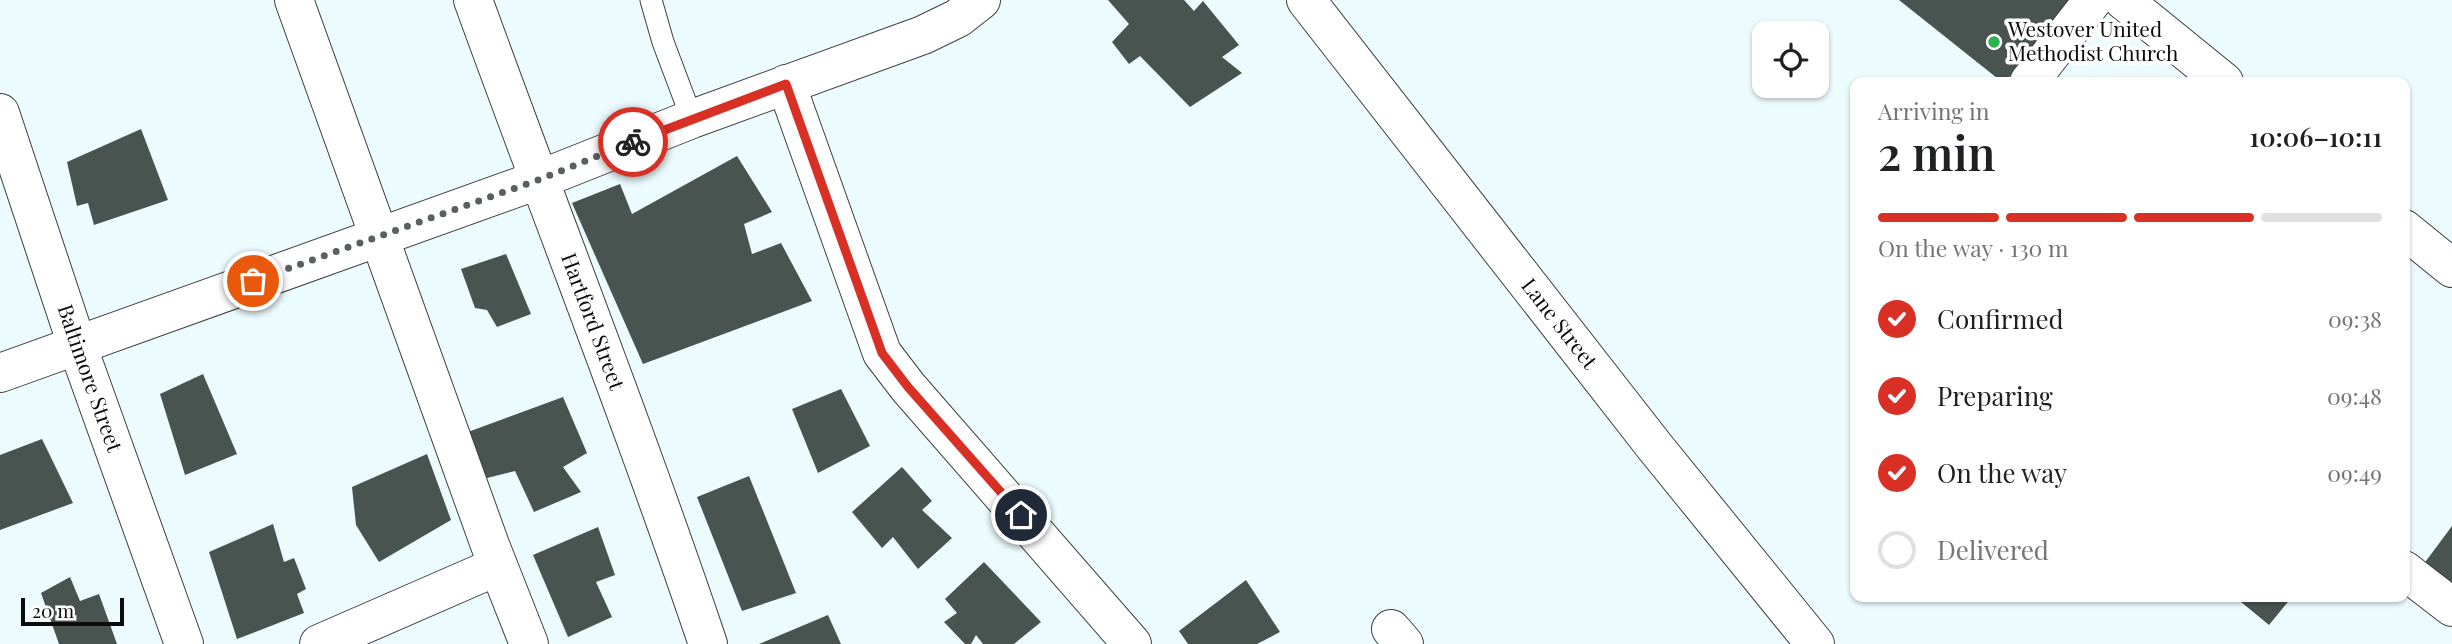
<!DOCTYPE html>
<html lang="en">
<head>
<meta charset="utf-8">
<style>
  body { margin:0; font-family:"Playfair Display",serif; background:#f2f2f2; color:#202124; height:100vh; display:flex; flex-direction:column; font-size:26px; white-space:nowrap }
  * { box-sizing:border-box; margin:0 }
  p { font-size:23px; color:#757577 }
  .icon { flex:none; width:38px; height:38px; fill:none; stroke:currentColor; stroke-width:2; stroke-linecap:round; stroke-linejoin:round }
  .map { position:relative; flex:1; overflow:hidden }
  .side { position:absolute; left:1850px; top:77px; width:560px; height:525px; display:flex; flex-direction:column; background:#fff; border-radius:14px; box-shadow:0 2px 5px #0004 }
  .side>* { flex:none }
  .fabs { position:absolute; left:1752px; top:21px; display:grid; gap:14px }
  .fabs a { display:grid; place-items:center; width:77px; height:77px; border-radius:14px; background:#fff; box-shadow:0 2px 5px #0004; font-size:35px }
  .scale { position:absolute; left:21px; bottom:18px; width:103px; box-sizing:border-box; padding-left:7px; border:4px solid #0c0c0c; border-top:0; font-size:19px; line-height:24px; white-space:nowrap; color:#0c0c0c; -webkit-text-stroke:5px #fff; paint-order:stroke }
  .pin { position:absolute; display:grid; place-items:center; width:60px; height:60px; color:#fff; margin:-30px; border:4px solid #fff; border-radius:50%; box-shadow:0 2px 7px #0007 }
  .courier { position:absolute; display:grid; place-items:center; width:70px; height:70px; margin:-35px; border:5px solid #d93025; border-radius:50%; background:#fff; color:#222; box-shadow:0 2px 9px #0007 }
  .headline em { font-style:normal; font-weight:600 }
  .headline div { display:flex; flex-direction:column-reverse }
  .headline { display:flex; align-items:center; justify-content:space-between; height:119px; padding:0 28px }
  h1 { font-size:46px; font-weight:600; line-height:52px }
  .bar { display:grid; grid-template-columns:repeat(4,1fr); gap:10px 7px; align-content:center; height:84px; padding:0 28px }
  .bar i { height:9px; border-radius:5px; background:#e0e0e0 }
  .bar .on { background:#d93025 }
  .bar p { grid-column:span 4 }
  ol { padding:0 28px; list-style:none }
  li { display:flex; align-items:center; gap:21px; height:77px }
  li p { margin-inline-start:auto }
  li .icon { padding:7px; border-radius:50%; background:#d93025; color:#fff; stroke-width:4 }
  li:last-child { color:#757577 }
  li i { width:38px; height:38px; border:4px solid #e0e0e0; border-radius:50% }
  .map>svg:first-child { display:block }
  .building { fill:#495350 }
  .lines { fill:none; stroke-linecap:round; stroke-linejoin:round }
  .service-casing { stroke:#3f3f3f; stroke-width:23 }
  .minor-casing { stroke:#3f3f3f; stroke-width:40 }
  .service { stroke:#fff; stroke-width:21 }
  .minor { stroke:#fff; stroke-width:38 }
  .done { stroke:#5a6061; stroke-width:7; stroke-dasharray:0 12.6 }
  .route { stroke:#d93025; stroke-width:9 }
  .poi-dot { fill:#2fb053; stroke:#fff; stroke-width:2.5 }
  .labels { text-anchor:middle; stroke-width:7; stroke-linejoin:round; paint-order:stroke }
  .poi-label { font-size:21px; fill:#0c0c0c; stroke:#fff; text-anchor:start }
  .street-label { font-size:21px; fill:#0c0c0c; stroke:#fff }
</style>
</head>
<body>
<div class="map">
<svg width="2452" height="644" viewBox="0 0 2452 644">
  <rect width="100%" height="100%" fill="#ecfbfe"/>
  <g class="building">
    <path d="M1108,0h76l10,11 9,-10 36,44 -17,12 20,16 -52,34 -50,-51 -11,8 -17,-22 17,-18z"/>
    <path d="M1899,0h172l-66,82h-3z"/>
    <path d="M141,129l27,71 -74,25 -6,-22 -11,3 -10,-44z"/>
    <path d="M737,156l35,56 -28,12 8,30 29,-11 31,58 -169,63 -71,-161 48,-19 12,30z"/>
    <path d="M506,254l25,60 -34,13 -10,-17 -12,-2 -14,-39z"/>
    <path d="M203,374l34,80 -52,21 -25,-81z"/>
    <path d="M841,389l29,57 -52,27 -26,-64z"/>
    <path d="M563,397l24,56 -24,14 18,25 -47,20 -19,-41 -32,8 -15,-47z"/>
    <path d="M42,439l31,64 -73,27v-75z"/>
    <path d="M427,454l24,66 -72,42 -23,-37 -4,-38z"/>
    <path d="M902,467l30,34 -10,9 30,28 -34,31 -25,-32 -11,11 -30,-36z"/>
    <path d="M749,476l47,117 -54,18 -45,-114z"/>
    <path d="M273,524l11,38 10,-4 12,31 -9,5 7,19 -67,26 -28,-87z"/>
    <path d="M2452,526v61l-29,-22z"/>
    <path d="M598,527l17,48 -19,7 16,35 -44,20 -35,-82z"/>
    <path d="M984,562l57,60 -27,22h-31l-7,-9 -5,9h-6l-21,-22 13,-9 -12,-14z"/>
    <path d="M70,577l10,24 19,-7 18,50h-58l-18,-51z"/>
    <path d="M1246,580l34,52 -23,12h-69l-9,-13z"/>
    <path d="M2235,597h57l-23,28z"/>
    <path d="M828,615l13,29h-82z"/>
  </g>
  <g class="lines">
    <g class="service-casing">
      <path id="service" d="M651,0l12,42 29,77"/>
    </g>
    <g class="minor-casing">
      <g id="minor">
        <path d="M294,0l196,545 39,99"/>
        <path id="s1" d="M473,0c78,215 162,428 235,644"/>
        <path id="s2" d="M1306,0l349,447 160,197"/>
        <path d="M2123,0l101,82"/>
        <path d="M2029,82l64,-82"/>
        <path d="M786,84l96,269 26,34 224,257"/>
        <path id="s3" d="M0,113l77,232 107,299"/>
        <path d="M2404,229l48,39"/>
        <path d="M0,373l538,-193 154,-61 231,-84 35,-17 23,-18"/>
        <path d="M2404,570l48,37"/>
        <path d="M1391,629l13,15"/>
        <path d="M319,644l179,-78"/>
      </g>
    </g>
    <use href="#service" class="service"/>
    <use href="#minor" class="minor"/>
  </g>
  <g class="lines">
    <path class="done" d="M253,281l285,-101 95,-38"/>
    <path class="route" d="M633,142l153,-58 96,269 26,34 113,128"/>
  </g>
  <circle class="poi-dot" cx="1994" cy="42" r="7"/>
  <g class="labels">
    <g class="poi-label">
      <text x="2008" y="37">Westover United<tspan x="2008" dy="24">Methodist Church</tspan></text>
    </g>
    <g class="street-label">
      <text dy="7" stroke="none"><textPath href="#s1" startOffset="343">Hartford Street</textPath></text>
      <text dy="7" stroke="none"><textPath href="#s2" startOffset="411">Lane Street</textPath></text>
      <text dy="7" stroke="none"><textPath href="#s3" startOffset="280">Baltimore Street</textPath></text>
    </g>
  </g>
</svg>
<div class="fabs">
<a><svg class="icon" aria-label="locate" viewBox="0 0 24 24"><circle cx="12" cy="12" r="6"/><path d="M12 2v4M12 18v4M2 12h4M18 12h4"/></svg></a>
</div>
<div class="scale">20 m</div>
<div class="pin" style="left:253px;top:281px;background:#ea580c"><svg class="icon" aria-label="bag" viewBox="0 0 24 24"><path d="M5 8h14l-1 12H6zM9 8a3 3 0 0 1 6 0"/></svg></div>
<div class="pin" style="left:1021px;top:515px;background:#1f2937"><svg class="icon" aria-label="home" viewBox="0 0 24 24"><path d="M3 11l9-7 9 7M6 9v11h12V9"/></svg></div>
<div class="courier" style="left:633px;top:142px"><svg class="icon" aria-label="bike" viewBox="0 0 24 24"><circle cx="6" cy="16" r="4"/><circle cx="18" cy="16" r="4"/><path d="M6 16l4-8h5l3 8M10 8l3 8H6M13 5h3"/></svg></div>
<section class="side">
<div class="headline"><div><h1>2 min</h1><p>Arriving in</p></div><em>10:06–10:11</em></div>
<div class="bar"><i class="on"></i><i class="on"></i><i class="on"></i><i></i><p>On the way · 130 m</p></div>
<ol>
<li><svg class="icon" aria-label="check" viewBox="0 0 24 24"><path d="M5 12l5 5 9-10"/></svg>Confirmed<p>09:38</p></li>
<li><svg class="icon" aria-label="check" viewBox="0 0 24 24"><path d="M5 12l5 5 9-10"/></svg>Preparing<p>09:48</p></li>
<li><svg class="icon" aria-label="check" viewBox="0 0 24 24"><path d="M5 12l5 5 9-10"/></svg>On the way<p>09:49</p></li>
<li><i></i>Delivered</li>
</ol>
</section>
</div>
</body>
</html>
